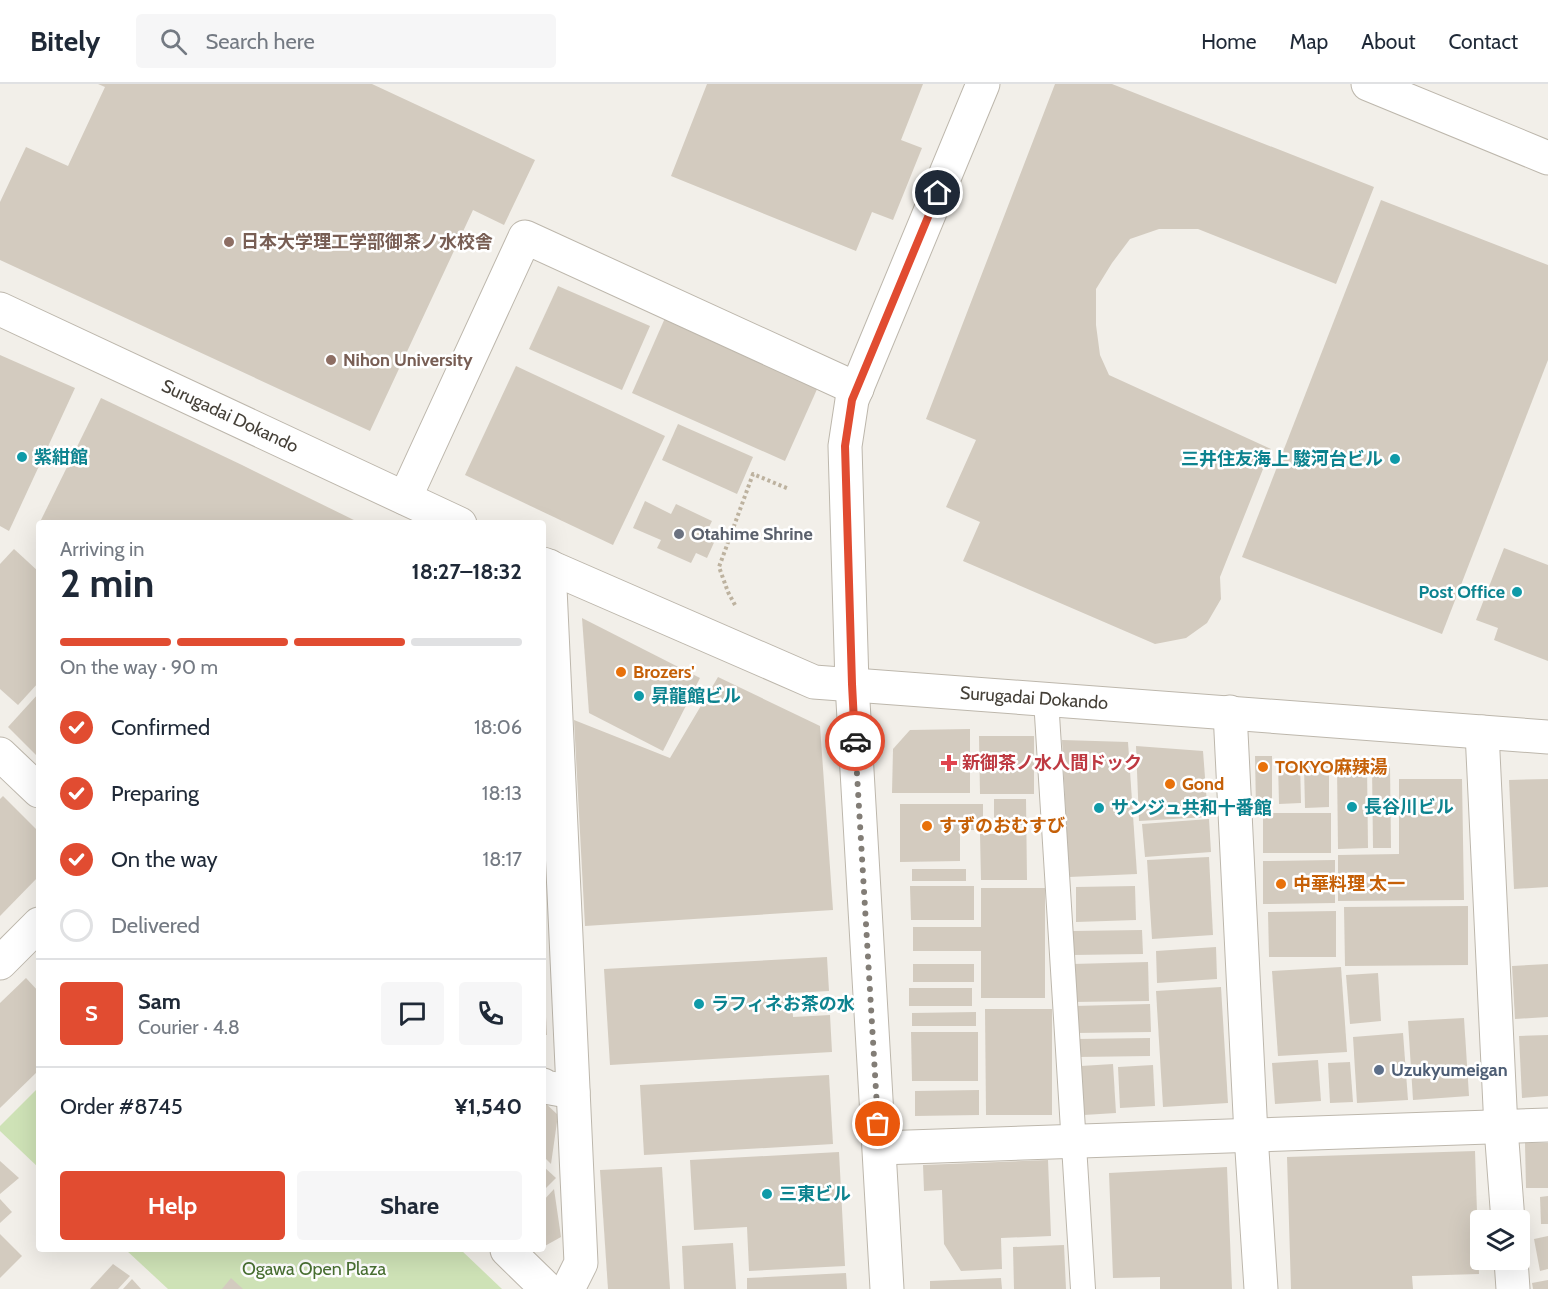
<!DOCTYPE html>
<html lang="en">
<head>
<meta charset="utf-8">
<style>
  body { margin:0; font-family:Cabin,"Noto Sans JP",sans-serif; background:#f6f6f7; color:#1f2937; height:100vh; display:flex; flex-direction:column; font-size:22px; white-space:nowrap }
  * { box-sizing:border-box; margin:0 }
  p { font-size:20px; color:#747a83 }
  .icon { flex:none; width:33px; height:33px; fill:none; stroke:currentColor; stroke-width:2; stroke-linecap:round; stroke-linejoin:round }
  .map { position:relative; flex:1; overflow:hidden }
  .panel { position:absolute; left:36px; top:436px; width:510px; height:732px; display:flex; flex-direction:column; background:#fff; border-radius:6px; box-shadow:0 6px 24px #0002 }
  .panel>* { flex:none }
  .buttons { position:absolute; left:1470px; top:1126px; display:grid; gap:12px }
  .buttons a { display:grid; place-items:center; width:60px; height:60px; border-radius:6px; background:#fff; box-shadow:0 6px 24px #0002; font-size:30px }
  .pin { position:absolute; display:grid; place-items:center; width:51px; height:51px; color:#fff; margin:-26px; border:3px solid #fff; border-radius:50%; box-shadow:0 2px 6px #0007 }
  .courier { position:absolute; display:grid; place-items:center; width:60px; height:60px; margin:-30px; border:4px solid #e14c31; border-radius:50%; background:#fff; color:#222; box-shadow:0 2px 8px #0007 }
  .overview em { font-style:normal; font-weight:700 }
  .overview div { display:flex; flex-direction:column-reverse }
  .overview { display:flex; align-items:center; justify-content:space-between; height:102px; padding:0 24px }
  h1 { font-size:39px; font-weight:700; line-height:45px }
  .bar { display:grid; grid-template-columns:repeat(4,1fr); gap:9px 6px; align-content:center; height:72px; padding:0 24px }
  .bar i { height:8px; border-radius:4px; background:#e0e1e3 }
  .bar .on { background:#e14c31 }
  .bar p { grid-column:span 4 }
  .line { display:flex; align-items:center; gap:15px; padding:0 24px; border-top:2px solid #e0e1e3 }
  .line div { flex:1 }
  .round { display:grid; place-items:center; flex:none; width:63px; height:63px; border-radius:6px; background:#f6f6f7 }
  ol { padding:0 24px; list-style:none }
  li { display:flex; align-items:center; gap:18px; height:66px }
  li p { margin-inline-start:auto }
  li .icon { padding:6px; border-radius:50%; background:#e14c31; color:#fff; stroke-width:4 }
  li:last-child { color:#747a83 }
  li i { width:33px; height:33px; border:3px solid #e0e1e3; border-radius:50% }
  .cta { display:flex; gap:12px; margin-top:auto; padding:12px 24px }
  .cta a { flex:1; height:69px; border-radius:6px; background:#e14c31; color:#fff; font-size:24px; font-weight:700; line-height:69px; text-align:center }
  .cta a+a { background:#f6f6f7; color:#1f2937 }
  header { display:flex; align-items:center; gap:36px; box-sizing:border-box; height:84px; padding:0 30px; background:#fff; border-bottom:2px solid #e0e1e3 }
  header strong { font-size:28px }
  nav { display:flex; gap:33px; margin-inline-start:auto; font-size:21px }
  .search { width:420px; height:54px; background:#f6f6f7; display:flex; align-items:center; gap:15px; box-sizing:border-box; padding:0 21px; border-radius:6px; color:#747a83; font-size:22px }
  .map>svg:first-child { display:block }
  .green { fill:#cee2b6 }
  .building { fill:#d3cbbf }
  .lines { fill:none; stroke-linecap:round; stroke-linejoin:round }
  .service-casing { stroke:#bdb7ac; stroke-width:26 }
  .minor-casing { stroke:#bdb7ac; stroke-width:35 }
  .path { stroke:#bdb29f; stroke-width:4; stroke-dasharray:3 3; stroke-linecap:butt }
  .service { stroke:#fff; stroke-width:24 }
  .minor { stroke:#fff; stroke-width:33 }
  .done { stroke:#827d76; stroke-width:6; stroke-dasharray:0 10.8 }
  .route { stroke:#e14c31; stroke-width:8 }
  .education-dot { fill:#8d6e63; stroke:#fff; stroke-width:2 }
  .culture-dot { fill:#0f9aa8; stroke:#fff; stroke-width:2 }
  .worship-dot { fill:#6b7280; stroke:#fff; stroke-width:2 }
  .food-dot { fill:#e8710a; stroke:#fff; stroke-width:2 }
  .health-dot { fill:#e0444e; stroke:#fff; stroke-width:2 }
  .service-dot { fill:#5c6f8a; stroke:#fff; stroke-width:2 }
  .labels { text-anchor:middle; stroke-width:5; stroke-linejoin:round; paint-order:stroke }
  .education-label { font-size:18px; font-weight:bold; fill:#785e54; stroke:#fff; text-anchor:start }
  .street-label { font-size:18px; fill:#454038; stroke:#fff }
  .culture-label { font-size:18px; font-weight:bold; fill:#0d838f; stroke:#fff; text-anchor:start }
  .worship-label { font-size:18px; font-weight:bold; fill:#5b616d; stroke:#fff; text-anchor:start }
  .food-label { font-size:18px; font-weight:bold; fill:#c56008; stroke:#fff; text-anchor:start }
  .health-label { font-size:18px; font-weight:bold; fill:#be3a42; stroke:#fff; text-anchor:start }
  .service-label { font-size:18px; font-weight:bold; fill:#4e5e75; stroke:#fff; text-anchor:start }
  .park-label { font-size:18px; fill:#497032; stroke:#fff }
</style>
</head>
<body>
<header>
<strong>Bitely</strong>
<div class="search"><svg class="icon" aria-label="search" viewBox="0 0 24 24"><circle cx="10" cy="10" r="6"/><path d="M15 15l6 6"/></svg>Search here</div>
<nav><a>Home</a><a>Map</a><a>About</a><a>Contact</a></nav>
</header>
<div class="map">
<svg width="1548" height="1205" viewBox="0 0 1548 1205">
  <rect width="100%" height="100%" fill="#f2efe9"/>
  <g class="green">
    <path d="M39,1003v81l-39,-37v-5z"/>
    <path d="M126,1166h335l41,39h-334z"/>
  </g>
  <g class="building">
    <path d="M98,0h274l163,76 -31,65 -31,-15 -103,221 -370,-171v-58l26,-55 42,19 37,-79z"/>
    <path d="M707,0h216l-22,56 21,8 -29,72 -21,-8 -16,39 -185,-75z"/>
    <path d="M1055,0h57l262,103 -38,97 -138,-55h-39l-29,10 -18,24 -16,26v36l4,30 9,20 162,74 -51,128 1,22 -14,24 -21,15 -31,6 -192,-83 17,-39 -34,-15 30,-67 -50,-21z"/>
    <path d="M1381,116l167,65v95l-106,274 -200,-77z"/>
    <path d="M558,202l92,40 -28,64 -93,-41z"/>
    <path d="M665,234l153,69 -33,74 -153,-68z"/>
    <path d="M0,271l75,33 -66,143 -9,-5z"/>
    <path d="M516,282l149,70 -52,109 -148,-70z"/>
    <path d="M101,314l141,67 120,59h-323z"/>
    <path d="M678,340l75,33 -16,37 -75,-34z"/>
    <path d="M645,417l26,13 5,-10 36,17 -5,10 10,5 -10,22 -11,-5 -5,10 -34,-15 4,-8 -28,-12z"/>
    <path d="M1504,464l44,17v96l-54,-21 4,-12 -22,-8z"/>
    <path d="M14,465l25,23v110l-21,23 -18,-16v-125z"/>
    <path d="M582,534l118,60 -37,73 -74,-38z"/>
    <path d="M718,593l102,49 13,184 -248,16 -11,-206 96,38z"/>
    <path d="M39,609v65l-31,-31z"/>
    <path d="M970,645v64h-78l1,-44 17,-19z"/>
    <path d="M979,652h55v58h-54z"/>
    <path d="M1062,656l66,2 9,132 -68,3z"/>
    <path d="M1136,662l67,5 5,66 -69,4z"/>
    <path d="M1255,672h17v53h-16z"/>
    <path d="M1278,678h22l1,41 -22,1z"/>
    <path d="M1367,681l1,83 -30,1 -1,-83z"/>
    <path d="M1304,682h25v41l-24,1z"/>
    <path d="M1372,682h18l1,82h-18z"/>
    <path d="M1399,695h63l2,121 -126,1v-46l61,-1z"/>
    <path d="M1548,695v108l-34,2 -5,-109z"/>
    <path d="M3,712l36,36v44l-39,40v-117z"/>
    <path d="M994,715h32l1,81h-46l-1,-46h14z"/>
    <path d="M900,720h83v26h-23v31l-60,1z"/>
    <rect x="1263" y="729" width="68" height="40"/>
    <path d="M1209,735l2,33 -66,5 -3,-33z"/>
    <path d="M1209,773l4,78 -61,4 -5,-79z"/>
    <path d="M1335,776v43l-72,1v-43z"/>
    <rect x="912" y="785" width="54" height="12"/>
    <path d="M910,802h64v34h-63z"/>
    <path d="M1135,802l1,34 -60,2v-35z"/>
    <path d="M981,804h64v110h-64v-47h-68v-24h68z"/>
    <path d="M1468,822v59l-123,1 -1,-59z"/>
    <path d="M1336,827v46h-67l-1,-45z"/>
    <path d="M1142,846l1,24 -70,1 -1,-24z"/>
    <path d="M1216,863l1,32 -60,4 -1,-32z"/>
    <path d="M827,873l2,34 -37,2 1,24 37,-2 2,37 -222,13 -6,-96z"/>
    <path d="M1148,878l1,39 -77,1v-38z"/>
    <rect x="913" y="880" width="61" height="18"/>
    <path d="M1548,880v53l-33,2 -3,-53z"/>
    <path d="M1341,883l6,85 -69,4 -6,-85z"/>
    <path d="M1378,889l3,48 -31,3 -4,-49z"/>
    <path d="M26,894l13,14v78l-39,38v-105z"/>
    <path d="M1221,903l7,116 -65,4 -7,-116z"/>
    <rect x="909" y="904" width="63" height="18"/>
    <path d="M543,914h2l2,37h-4z"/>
    <path d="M1150,920l1,28 -76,1 -1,-27z"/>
    <path d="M985,925h67v106h-66z"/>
    <path d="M976,928v14h-64v-13z"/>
    <path d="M1464,934l5,78 -56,4 -5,-79z"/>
    <path d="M911,948h67v49h-66z"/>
    <path d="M1403,949l5,67 -51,3 -4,-66z"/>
    <path d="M1548,951v61l-26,2 -3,-62z"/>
    <path d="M1150,954v18l-73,1v-18z"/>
    <path d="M1318,976l3,41 -46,3 -3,-41z"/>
    <path d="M1350,978l3,40 -23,1 -2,-40z"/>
    <path d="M1113,980l3,49 -32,2 -3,-49z"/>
    <path d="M1153,981l2,41 -35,2 -2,-41z"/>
    <path d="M829,991l4,69 -189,11 -4,-70z"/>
    <path d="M979,1006v25l-64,1v-25z"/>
    <path d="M543,1017l15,14 -7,49 -8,-8z"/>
    <path d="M1525,1059h23v45h-22z"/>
    <path d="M1475,1067l4,123 -67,2 1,13h-122l-4,-132z"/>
    <path d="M839,1068l6,114 -96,5 -2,-44 -53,3 -4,-70z"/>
    <path d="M1048,1076l3,76 -50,2 1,31 -41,2 -17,-27 -2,-54 -18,1 -1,-26z"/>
    <path d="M0,1077l19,17 -19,16z"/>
    <path d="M543,1082l13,12 -13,13z"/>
    <path d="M662,1083l8,122h-62l-8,-119z"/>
    <path d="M1227,1083l5,122h-72v-12l-47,1 -4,-105z"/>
    <path d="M554,1105l7,48 -18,10v-46z"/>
    <path d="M1548,1112v28h-7l-1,-27z"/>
    <path d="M0,1115l12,13 -12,11z"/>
    <path d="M0,1150l22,22 -22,22z"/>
    <path d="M1548,1152v33l-8,2 -6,-32z"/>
    <path d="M733,1159l3,46h-52l-2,-43z"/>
    <path d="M1064,1161l2,44h-52l-1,-42z"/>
    <path d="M113,1180l17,12 -12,13h-28z"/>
    <path d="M846,1189l1,16h-100v-11z"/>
    <path d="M231,1194l12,11h-21z"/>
    <path d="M1001,1194l1,11h-72v-8z"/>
    <path d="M132,1195l9,10h-18z"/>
    <path d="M1548,1196v9h-15l-1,-6z"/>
  </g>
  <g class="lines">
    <g class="service-casing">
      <path id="service" d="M1046,615l37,590"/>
    </g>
    <g class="minor-casing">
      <g id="minor">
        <path d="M1368,0l180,74"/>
        <path d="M0,225l460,215"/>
        <path d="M405,414l120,-261 332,152"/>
        <path d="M543,480l271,118 734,55"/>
        <path d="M549,482l32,697 -13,26"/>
        <path d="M1230,628l21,423 10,154"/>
        <path d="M1482,648l19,396 7,93"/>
        <path d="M0,670l39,37"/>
        <path d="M0,879l39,-39"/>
        <path d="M543,1001l2,2 28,5"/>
        <path d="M880,1064l668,-23"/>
        <path d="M507,1166l40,39"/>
        <path d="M1511,1176l2,29"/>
        <path d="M887,1205l-35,-605 -7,-238 7,-46 131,-316"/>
      </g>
    </g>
    <path class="path" d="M735,521l-7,-13 -9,-25 34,-93 36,15"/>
    <use href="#service" class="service"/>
    <use href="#minor" class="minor"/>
  </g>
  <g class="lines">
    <path class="done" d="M855,657l23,383"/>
    <path class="route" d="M855,657l-3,-57 -7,-238 7,-46 86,-207"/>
  </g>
  <g class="education-dot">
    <circle cx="229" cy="158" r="6"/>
    <circle cx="331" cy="276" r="6"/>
  </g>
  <g class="culture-dot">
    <circle cx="22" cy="373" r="6"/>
    <circle cx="1395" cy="375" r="6"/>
    <circle cx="1517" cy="508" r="6"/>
    <circle cx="639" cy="612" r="6"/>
    <circle cx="1352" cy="723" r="6"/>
    <circle cx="1099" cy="724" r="6"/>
    <circle cx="699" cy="920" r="6"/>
    <circle cx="767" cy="1110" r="6"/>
  </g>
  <circle class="worship-dot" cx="679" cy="450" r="6"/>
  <g class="food-dot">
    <circle cx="621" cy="588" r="6"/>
    <circle cx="1263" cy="683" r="6"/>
    <circle cx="1170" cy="700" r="6"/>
    <circle cx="927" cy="742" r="6"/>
    <circle cx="1281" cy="800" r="6"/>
  </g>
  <path class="health-dot" d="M946 670h6v6h6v6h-6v6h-6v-6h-6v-6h6z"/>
  <circle class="service-dot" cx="1379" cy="986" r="6"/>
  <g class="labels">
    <g class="education-label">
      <text x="241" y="164">日本大学理工学部御茶ノ水校舎</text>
      <text x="343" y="282">Nihon University</text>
    </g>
    <g class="street-label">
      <text transform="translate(230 332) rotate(25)" y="6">Surugadai Dokando</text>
      <text transform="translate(1034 614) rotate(4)" y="6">Surugadai Dokando</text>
    </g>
    <g class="culture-label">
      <text x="34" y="379">紫紺館</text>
      <text x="1383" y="381" text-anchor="end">三井住友海上 駿河台ビル</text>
      <text x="1505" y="514" text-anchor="end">Post Office</text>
      <text x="651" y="618">昇龍館ビル</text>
      <text x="1364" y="729">長谷川ビル</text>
      <text x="1111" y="730">サンジュ共和十番館</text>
      <text x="711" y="926">ラフィネお茶の水</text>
      <text x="779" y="1116">三東ビル</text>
    </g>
    <g class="worship-label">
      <text x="691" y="456">Otahime Shrine</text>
    </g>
    <g class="food-label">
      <text x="633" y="594">Brozers'</text>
      <text x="1275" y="689">TOKYO麻辣湯</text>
      <text x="1182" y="706">Gond</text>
      <text x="939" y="748">すずのおむすび</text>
      <text x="1293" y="806">中華料理 太一</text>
    </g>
    <g class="health-label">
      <text x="962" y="685">新御茶ノ水人間ドック</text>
    </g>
    <g class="service-label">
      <text x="1391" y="992">Uzukyumeigan</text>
    </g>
    <g class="park-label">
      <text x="314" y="1191">Ogawa Open Plaza</text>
    </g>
  </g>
</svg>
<div class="buttons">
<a><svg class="icon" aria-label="layers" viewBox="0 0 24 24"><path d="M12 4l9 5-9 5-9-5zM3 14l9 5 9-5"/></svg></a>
</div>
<div class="pin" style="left:878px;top:1040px;background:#ea580c"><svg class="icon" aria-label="bag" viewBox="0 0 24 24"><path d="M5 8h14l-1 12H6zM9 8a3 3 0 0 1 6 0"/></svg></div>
<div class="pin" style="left:938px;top:109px;background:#1f2937"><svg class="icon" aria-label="home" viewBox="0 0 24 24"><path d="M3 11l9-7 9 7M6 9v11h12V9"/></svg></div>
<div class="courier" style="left:855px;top:657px"><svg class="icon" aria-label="car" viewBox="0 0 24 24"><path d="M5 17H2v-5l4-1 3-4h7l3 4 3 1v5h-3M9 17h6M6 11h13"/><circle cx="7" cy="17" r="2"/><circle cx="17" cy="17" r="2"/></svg></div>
<section class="panel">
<div class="overview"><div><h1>2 min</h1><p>Arriving in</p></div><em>18:27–18:32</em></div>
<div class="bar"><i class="on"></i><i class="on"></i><i class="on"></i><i></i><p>On the way · 90 m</p></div>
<ol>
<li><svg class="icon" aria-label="check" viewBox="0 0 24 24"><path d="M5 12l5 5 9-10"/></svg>Confirmed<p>18:06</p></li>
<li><svg class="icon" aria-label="check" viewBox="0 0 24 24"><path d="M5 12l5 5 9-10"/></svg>Preparing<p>18:13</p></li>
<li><svg class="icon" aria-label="check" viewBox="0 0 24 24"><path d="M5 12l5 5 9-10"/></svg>On the way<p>18:17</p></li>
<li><i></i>Delivered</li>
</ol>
<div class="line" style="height:108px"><b class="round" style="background:#e14c31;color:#fff">S</b><div><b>Sam</b><p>Courier · 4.8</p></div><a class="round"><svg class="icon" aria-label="chat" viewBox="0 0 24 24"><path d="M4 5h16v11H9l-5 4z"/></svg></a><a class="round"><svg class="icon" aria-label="phone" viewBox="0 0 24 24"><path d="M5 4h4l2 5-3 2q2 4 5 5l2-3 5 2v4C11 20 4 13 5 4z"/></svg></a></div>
<div class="line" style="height:78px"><div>Order #8745</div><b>¥1,540</b></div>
<div class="cta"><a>Help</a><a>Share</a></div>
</section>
</div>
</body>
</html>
